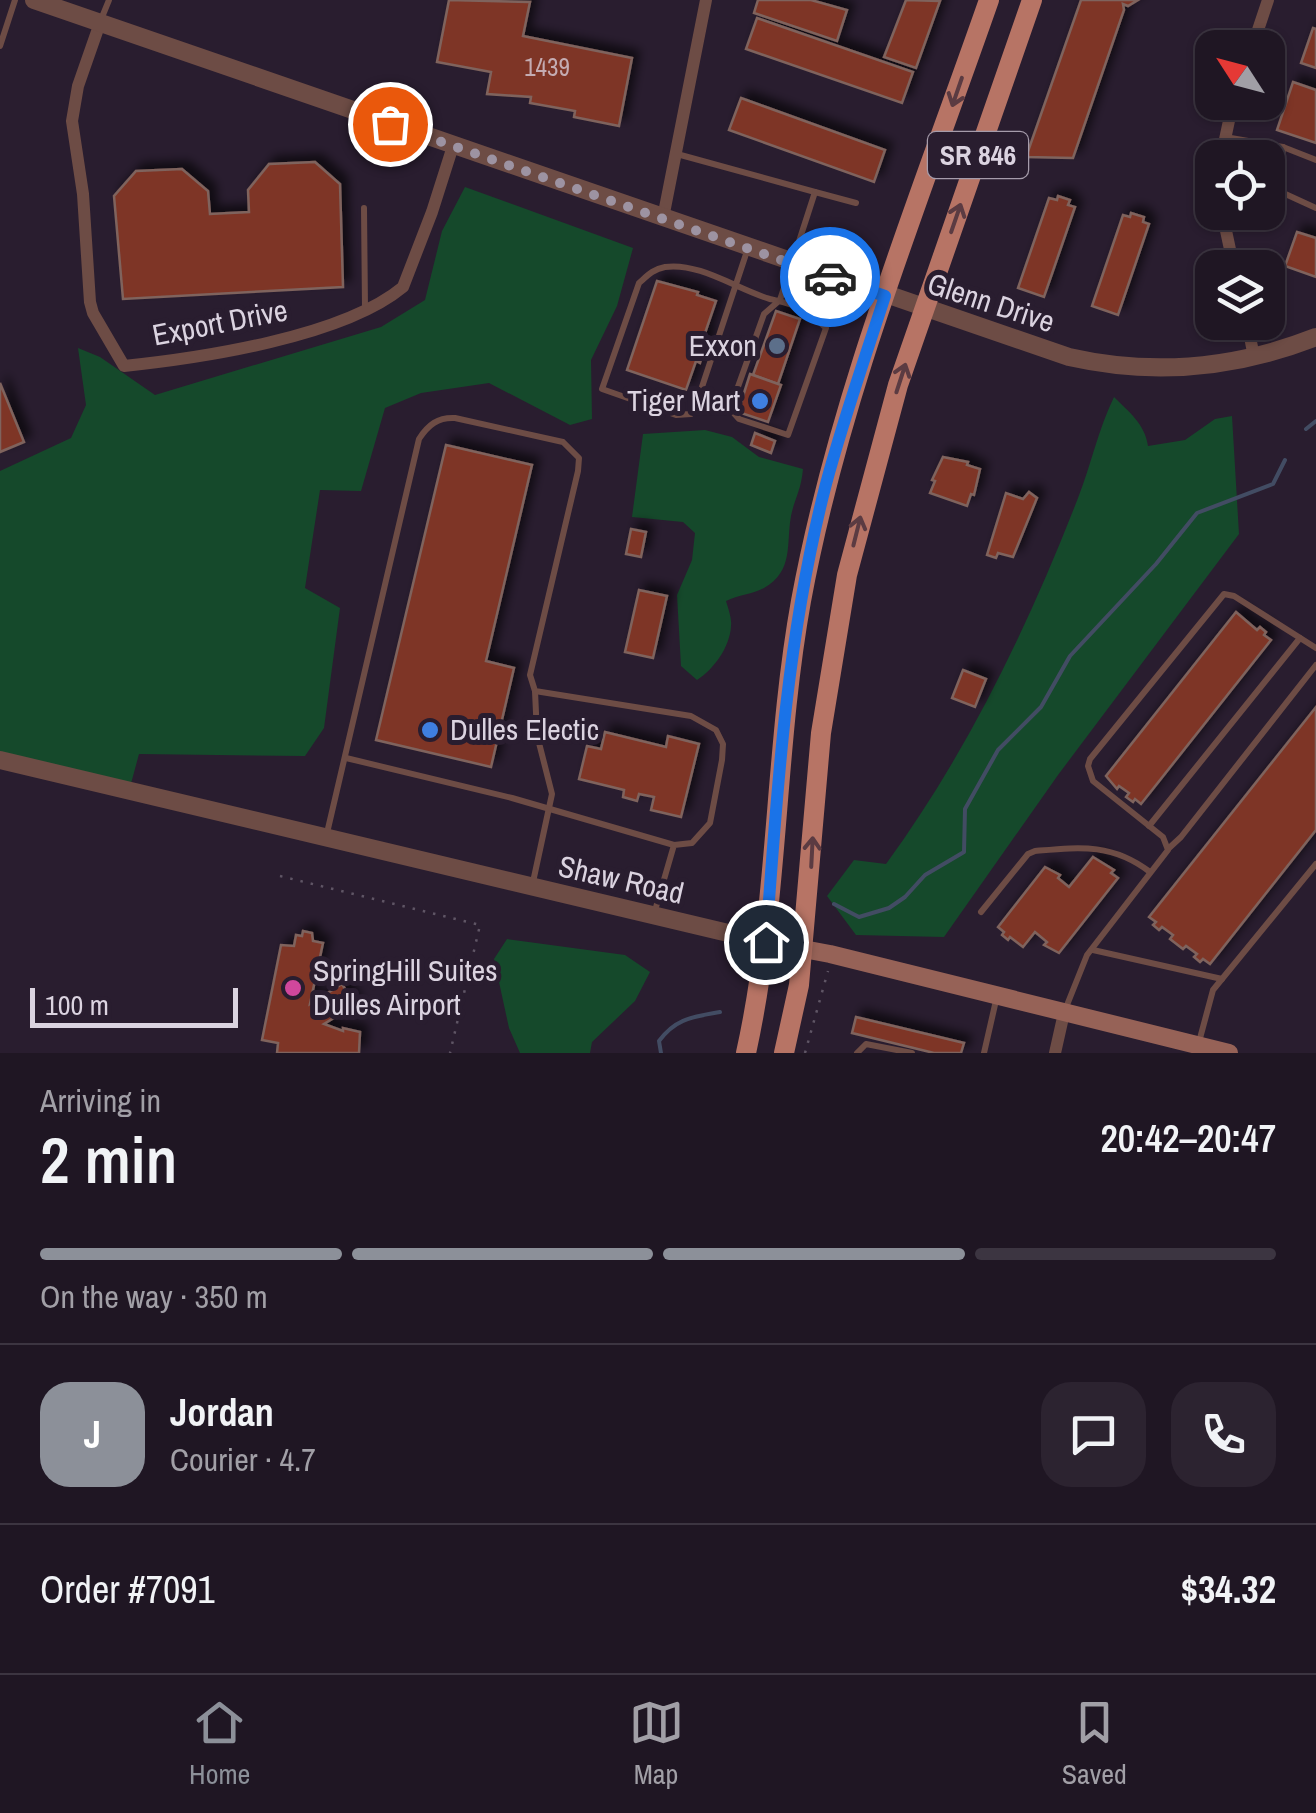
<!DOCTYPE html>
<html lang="en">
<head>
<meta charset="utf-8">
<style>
  body { margin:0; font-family:"Archivo Narrow",sans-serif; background:#2c2330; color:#f1f3f6; height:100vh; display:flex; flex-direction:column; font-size:38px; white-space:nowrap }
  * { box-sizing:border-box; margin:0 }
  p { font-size:32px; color:#a19fa6 }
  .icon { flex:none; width:55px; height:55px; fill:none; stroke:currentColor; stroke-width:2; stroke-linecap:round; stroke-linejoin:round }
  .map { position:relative; height:1053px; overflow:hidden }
  .sheet { display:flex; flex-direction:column; background:#1f1623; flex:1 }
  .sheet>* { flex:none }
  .needle { width:65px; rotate:306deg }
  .fabs { position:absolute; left:1195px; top:30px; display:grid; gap:20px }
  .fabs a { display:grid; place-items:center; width:90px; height:90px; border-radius:20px; background:#1f1623; box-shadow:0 2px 8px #0004,0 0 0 2px #3c3541; font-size:50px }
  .scale { position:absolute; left:30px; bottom:25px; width:208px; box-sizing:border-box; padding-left:10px; border:5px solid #dbd3e0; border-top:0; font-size:28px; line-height:35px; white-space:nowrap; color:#dbd3e0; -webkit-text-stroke:8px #291d2f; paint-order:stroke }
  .pin { position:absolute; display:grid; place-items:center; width:85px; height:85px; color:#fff; margin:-42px; border:5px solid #fff; border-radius:50%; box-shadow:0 2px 10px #0007 }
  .courier { position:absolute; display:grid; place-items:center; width:100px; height:100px; margin:-50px; border:8px solid #1a73e8; border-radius:50%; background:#fff; color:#222; box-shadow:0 2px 12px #0007 }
  .headline em { font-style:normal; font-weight:600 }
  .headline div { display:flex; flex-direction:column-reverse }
  .headline { display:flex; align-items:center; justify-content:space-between; height:170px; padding:0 40px }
  h1 { font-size:65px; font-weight:600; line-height:75px }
  .bar { display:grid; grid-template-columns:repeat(4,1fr); gap:15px 10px; align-content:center; height:120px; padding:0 40px }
  .bar i { height:12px; border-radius:8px; background:#3c3541 }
  .bar .active { background:#8c9099 }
  .bar p { grid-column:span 4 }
  .line { display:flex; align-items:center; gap:25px; padding:0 40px; border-top:2px solid #3c3541 }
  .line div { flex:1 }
  .round { display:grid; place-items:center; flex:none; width:105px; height:105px; border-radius:30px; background:#2c2330 }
  .tab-bar { display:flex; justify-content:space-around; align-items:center; height:140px; border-top:2px solid #3c3541; background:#1f1623; font-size:28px; color:#a19fa6 }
  .tab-bar a { display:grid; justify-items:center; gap:5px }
  .tab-bar .active { color:#8c9099 }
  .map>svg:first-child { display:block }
  .green { fill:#15492b }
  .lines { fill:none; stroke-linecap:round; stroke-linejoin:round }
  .stream { stroke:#424c63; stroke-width:4 }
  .building { fill:#7e3627; stroke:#7f635d; stroke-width:2.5; filter:url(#shadow) }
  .path { stroke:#5f5565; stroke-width:2.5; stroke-dasharray:2.5 8; stroke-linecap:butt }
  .service { stroke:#6d4c45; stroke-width:6 }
  .minor { stroke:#6d4c45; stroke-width:12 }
  .tertiary { stroke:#6d4c45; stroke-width:18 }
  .secondary { stroke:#966257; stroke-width:18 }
  .primary { stroke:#b77465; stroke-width:20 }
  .oneway { stroke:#5b3b42 }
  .done { stroke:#9d93a2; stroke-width:10; stroke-dasharray:0 18 }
  .route { stroke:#1a73e8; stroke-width:12 }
  .service-dot { fill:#5c6f8a; stroke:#291d2f; stroke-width:4 }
  .shop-dot { fill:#3f7fe0; stroke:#291d2f; stroke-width:4 }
  .hotel-dot { fill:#d1479c; stroke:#291d2f; stroke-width:4 }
  .labels { text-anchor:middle; stroke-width:10; stroke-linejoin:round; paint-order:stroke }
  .number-label { font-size:25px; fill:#c4acb2 }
  .shield { fill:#291d2f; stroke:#a69cab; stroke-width:2.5 }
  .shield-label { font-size:28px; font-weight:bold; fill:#dbd3e0 }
  .street-label { font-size:30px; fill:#dbd3e0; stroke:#291d2f }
  .poi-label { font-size:30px; fill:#dbd3e0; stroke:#291d2f; text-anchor:end }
</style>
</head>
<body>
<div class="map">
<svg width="1316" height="1053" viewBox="0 0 1316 1053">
  <defs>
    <filter id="shadow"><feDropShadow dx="7" dy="-7" stdDeviation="5" flood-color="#0009"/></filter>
  </defs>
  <rect width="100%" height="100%" fill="#291d2f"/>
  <g class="green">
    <path d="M465,187l168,61 -16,58 -26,54 1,59 -22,6 -81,-42 -68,10 -36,15 -24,83 -41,-1 -15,98 35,20 -16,120 -19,28 -166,-2 -10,37 -129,-31v-289l71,-33 15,-33 -8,-57 22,9 55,38 226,-68 44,-27 17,-69z"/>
    <path d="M1114,397c15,15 31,27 34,49l37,-6 30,-21 17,-3 7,118 -181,241 -114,162 -88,-2 -29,-39 27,-36 32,4c81,-111 142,-237 192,-366 13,-33 20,-68 36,-101z"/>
    <path d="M705,430l27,7 27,20 44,12c-2,22 -8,28 -12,47 -5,28 3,55 -27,72 -11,6 -26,7 -38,13 2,7 6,17 5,25 -1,21 -17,43 -34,54l-16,-14 -4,-71 15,-35 3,-27 -12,-11 -51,-5 11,-83z"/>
    <path d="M507,939l118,16 25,17 -15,29 -43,41 -2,11h-70l-11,-25 -15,-69z"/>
  </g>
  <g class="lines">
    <g class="stream">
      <path d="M1306,429l10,-8"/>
      <path d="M834,904l25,13 30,-9 16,-11 20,-22 39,-23 1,-43 33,-59 43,-43 29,-51 86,-92 41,-51 76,-29 12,-24"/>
      <path d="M661,1053l-2,-12c17,-23 34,-24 61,-29"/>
    </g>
  </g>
  <g class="building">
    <path d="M449,0l81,2 -7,34 109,22 -13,68 -45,-9 1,-6 -45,-8 1,-6 -44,-3 4,-22 -54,-10z"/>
    <path d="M758,0h53l36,10 -10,31 -83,-28z"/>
    <path d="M906,0l34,1 -24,67 -32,-11z"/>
    <path d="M1081,0h57l-10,6 -5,-2 1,6 -51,148 -47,-1z"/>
    <path d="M757,18l156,54 -11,31 -156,-54z"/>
    <path d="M1313,28l3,1v39l-15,-5z"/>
    <path d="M1293,82l23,8v53l-39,-13z"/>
    <path d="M741,98l144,52 -11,32 -145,-52z"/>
    <path d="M315,162l25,22 3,103 -220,12 -9,-103 22,-25 46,-2 26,22 2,23 39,-2 -1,-22 21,-26z"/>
    <path d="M1058,196l12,4 -2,5 7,2 -31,90 -26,-9 31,-90 8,2z"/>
    <path d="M1131,213l13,4 -1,5 6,2 -31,91 -26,-9 31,-91 7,2z"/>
    <path d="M1297,232l19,6v39l-31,-11z"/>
    <path d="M657,281l41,11 -1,3 19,6 -12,35 4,1 -6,19 -2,7 -4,-2 -10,29 -59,-20z"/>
    <path d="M776,311l24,8 -22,65 -25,-9z"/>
    <path d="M750,374l31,11 -13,37 -30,-10z"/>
    <path d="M0,383l24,59 -24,10z"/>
    <path d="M755,433l20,8 -4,12 -20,-8z"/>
    <path d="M446,445l86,20 -46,196 28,7 -23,99 -115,-27z"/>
    <path d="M943,457l25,5 -1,3 13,4 -6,26 -3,-1 -4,12 -37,-13 5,-12 -3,-1z"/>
    <path d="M1029,492l8,6 -24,59 -15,-4 -2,5 -9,-3 19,-62 17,6z"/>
    <path d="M631,529l15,3 -5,25 -15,-3z"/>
    <path d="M639,590l28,6 -14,62 -28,-6z"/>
    <path d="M1236,612l21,18 3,-3 6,5 -2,3 7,5 -130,164 -6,-5 -2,3 -7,-5 3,-4 -10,-7 -2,3 -11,-13z"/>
    <path d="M963,670l23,9 -11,28 -23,-9z"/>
    <path d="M1316,707v123l-106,134 -7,-5 -3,3 -6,-5 3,-3 -11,-8 -3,3 -13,-10 3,-4 -11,-8 -3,3 -6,-5 3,-3 -7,-5z"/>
    <path d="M605,732l61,15 2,-11 31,8 -18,73 -30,-7 3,-13 -15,-3 -2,7 -14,-4 1,-7 -45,-11 8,-33 14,3z"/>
    <path d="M1093,857l21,13 -3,3 7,5 -59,75 -15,-8 3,-3 -12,-10 -12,15 -13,-10 -2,3 -6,-5 2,-3 -6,-5 47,-60 15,8 -2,3 11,9z"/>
    <path d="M303,931l9,2 1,8 10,2 -13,61 32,-20 13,21 -31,19 19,7v-3l17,4 -1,21h-82l1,-10 -16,-3 19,-95 13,1 2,-11 6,1z"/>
    <path d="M856,1017l108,26 -3,10h-27l-82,-20z"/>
  </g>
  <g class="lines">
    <g class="path">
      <path d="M280,876l200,49 -30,128"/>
      <path d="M805,1053l23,-82"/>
    </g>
    <g class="service">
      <path d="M100,22l9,-22"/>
      <path d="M0,46l15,-46"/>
      <path d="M1225,137l58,10 33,13"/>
      <path d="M1283,147l-2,45 35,16"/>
      <path d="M677,154l138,38 -35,108 -16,14 -34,95 9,10 49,16 38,-107c-6,-5 -12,-12 -18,-16 -11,-7 -25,-10 -38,-13 -32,-9 -70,-37 -105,-32 -12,2 -18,9 -26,16l-37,106 74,26 15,-1 4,-6 53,-160"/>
      <path d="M815,192l41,11"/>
      <path d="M364,208l1,100"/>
      <path d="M346,758l166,40 162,47"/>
      <path d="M1149,826l151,-188"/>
      <path d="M327,833l92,-394c9,-14 19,-22 36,-21l108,24 16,16 -1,13 -48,204 5,16 156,25 25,14 7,14 -1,16 -12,63 -18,20 -18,2 -20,69"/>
      <path d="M1168,849l13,-12 135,-172"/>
      <path d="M533,882l19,-88 -15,-59 -2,-44"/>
      <path d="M981,912l47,-58 7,-3c45,-4 77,-8 115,21"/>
      <path d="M1093,950l129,29"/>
      <path d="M1065,1010l22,-55 81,-105 -5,-13 -70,-56 -5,-15 2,-7 134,-165 10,2 82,52"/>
      <path d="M1199,1042l14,-52 103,-126"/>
      <path d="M857,1053l9,-9 46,9"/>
      <path d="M984,1053l13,-57"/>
    </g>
    <g class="minor">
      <path d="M100,23l-22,63 -6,35 11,73 7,108 3,11 31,53c77,-8 219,-29 279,-79l29,-75 21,-66"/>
      <path d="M1252,48l16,-48"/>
      <path d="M1221,158l12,-56"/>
      <path d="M1222,212l12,56"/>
      <path d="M663,218l43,-218"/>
      <path d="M1247,322l7,35"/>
      <path d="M1055,1053l9,-40"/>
    </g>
    <g class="tertiary">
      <path d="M34,0l1035,357c84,19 168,11 247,-20"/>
      <path d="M0,760l766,182"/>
    </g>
    <path class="secondary" d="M766,942l64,12 399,99"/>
    <g class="primary">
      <path d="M746,1053c33,-149 28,-302 55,-452 38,-206 119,-403 188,-601"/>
      <path d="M784,1053l15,-68 22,-252 26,-158 51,-190 134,-385"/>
    </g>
  </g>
  <defs><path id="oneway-shaft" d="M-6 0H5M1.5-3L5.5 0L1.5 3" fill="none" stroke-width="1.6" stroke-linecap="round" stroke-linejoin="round" transform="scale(2.5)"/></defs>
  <g class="oneway">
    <use href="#oneway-shaft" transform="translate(957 92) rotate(109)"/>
    <use href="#oneway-shaft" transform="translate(956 218) rotate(-71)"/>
    <use href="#oneway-shaft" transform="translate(901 378) rotate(-72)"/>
    <use href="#oneway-shaft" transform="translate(857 531) rotate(-76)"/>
    <use href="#oneway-shaft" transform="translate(812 852) rotate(-87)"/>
  </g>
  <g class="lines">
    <path class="done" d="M390,124l440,153"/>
    <path class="route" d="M766,942c11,-154 21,-308 60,-458 17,-64 39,-126 59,-188l-55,-19"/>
  </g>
  <circle class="service-dot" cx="777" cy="346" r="10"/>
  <g class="shop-dot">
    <circle cx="760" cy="401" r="10"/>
    <circle cx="430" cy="730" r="10"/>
  </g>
  <circle class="hotel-dot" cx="293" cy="988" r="10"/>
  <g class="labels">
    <g class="number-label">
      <text x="547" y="76">1439</text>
    </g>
    <rect class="shield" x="928" y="132" width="100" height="46" rx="8"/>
    <g class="shield-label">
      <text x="978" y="165">SR 846</text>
    </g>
    <g class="street-label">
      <text transform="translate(991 303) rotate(18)" y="10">Glenn Drive</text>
      <text transform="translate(220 323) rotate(-11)" y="10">Export Drive</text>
      <text transform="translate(621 880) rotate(13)" y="10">Shaw Road</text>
    </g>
    <g class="poi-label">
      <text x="757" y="356">Exxon</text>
      <text x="740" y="411">Tiger Mart</text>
      <text x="450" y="740" text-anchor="start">Dulles Electic</text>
      <text x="313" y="981" text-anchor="start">SpringHill Suites<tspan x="313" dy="34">Dulles Airport</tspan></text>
    </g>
  </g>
</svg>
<div class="fabs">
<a><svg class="needle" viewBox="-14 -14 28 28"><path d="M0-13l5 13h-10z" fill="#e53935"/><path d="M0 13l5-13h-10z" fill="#a19fa6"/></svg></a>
<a><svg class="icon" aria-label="locate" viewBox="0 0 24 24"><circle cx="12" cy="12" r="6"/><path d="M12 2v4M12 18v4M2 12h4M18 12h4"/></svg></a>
<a><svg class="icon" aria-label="layers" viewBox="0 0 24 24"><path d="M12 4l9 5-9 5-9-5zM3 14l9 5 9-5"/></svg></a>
</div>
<div class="scale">100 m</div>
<div class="pin" style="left:390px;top:124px;background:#ea580c"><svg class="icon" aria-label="bag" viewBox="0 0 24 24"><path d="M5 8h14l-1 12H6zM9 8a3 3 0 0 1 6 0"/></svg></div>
<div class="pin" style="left:766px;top:942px;background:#1f2937"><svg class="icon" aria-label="home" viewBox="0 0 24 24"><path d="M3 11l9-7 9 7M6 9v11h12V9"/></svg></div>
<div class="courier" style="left:830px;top:277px"><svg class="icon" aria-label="car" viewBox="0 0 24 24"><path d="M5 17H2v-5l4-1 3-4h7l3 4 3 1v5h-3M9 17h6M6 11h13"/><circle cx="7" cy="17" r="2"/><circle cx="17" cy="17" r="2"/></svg></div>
</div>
<section class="sheet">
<div class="headline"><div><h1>2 min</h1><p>Arriving in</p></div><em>20:42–20:47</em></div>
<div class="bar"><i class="active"></i><i class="active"></i><i class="active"></i><i></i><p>On the way · 350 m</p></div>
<div class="line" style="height:180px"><b class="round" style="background:#8c9099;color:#fff">J</b><div><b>Jordan</b><p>Courier · 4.7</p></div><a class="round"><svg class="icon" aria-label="chat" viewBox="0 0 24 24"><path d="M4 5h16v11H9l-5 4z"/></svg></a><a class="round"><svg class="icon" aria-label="phone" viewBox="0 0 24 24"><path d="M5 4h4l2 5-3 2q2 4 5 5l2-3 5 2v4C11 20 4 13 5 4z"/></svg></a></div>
<div class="line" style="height:130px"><div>Order #7091</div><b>$34.32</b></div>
</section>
<nav class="tab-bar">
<a class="active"><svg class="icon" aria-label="home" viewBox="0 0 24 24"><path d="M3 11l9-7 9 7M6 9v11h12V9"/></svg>Home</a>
<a><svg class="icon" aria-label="map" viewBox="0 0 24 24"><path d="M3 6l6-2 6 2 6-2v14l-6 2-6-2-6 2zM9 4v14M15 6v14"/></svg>Map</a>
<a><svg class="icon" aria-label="saved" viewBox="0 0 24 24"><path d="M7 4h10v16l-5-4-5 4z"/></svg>Saved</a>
</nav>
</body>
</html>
